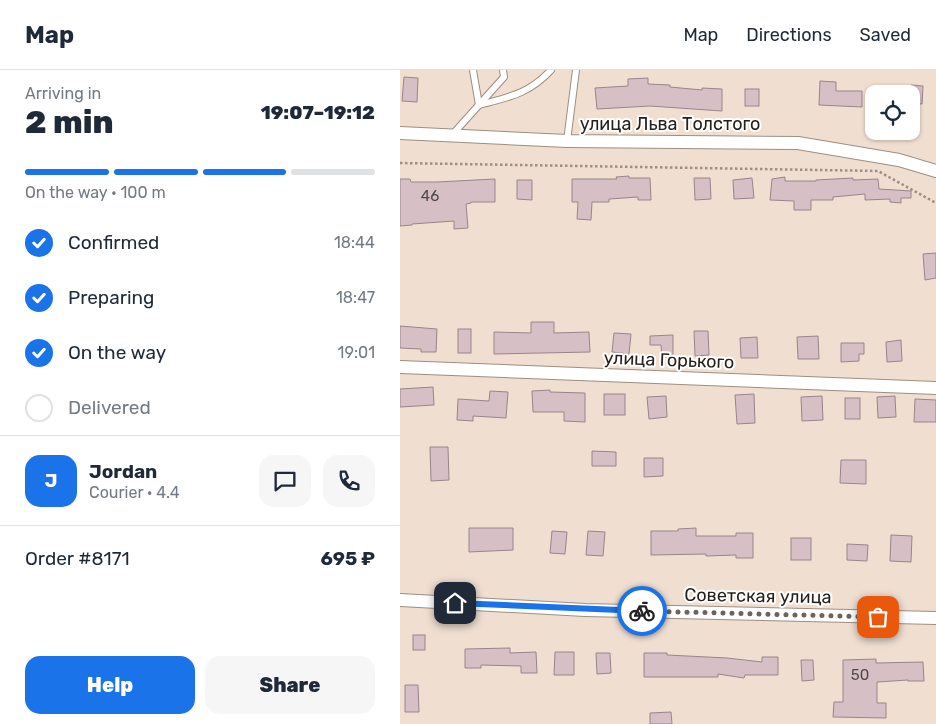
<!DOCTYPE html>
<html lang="en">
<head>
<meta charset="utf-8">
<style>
  body { margin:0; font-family:Rubik,sans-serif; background:#f6f6f7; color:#1f2937; height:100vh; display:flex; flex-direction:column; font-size:19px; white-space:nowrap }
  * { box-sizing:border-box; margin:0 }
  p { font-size:16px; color:#747a83 }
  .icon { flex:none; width:28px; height:28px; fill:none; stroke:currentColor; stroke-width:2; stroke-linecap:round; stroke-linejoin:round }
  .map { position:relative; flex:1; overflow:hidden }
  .side { display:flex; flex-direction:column; background:#fff; width:400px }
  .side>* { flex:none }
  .tools { position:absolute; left:465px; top:15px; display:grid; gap:10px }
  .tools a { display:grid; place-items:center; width:55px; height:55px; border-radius:10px; background:#fff; box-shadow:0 1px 4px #0004; font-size:25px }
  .pin { position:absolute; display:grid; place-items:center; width:42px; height:42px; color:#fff; margin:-21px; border-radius:10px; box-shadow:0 2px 8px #0006 }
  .courier { position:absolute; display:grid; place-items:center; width:50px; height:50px; margin:-25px; border:4px solid #1a73e8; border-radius:50%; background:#fff; color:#222; box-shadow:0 1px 6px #0007 }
  .overview em { font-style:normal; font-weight:800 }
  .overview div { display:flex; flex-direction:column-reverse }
  .overview { display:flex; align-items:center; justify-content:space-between; height:85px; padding:0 25px }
  h1 { font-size:32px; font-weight:800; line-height:38px }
  .bar { display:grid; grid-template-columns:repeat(4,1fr); gap:8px 5px; align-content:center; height:60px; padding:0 25px }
  .bar i { height:6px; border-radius:4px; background:#e0e1e3 }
  .bar .on { background:#1a73e8 }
  .bar p { grid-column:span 4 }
  .line { display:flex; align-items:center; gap:12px; padding:0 25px; border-top:1px solid #e0e1e3 }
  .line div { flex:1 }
  .round { display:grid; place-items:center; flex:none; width:52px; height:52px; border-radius:15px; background:#f6f6f7 }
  ol { padding:0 25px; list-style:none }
  li { display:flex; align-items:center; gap:15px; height:55px }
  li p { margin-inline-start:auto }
  li .icon { padding:5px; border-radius:50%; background:#1a73e8; color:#fff; stroke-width:4 }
  li:last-child { color:#747a83 }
  li i { width:28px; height:28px; border:2px solid #e0e1e3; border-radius:50% }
  .button { display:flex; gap:10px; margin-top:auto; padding:10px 25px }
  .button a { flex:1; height:58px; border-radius:15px; background:#1a73e8; color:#fff; font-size:20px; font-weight:800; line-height:58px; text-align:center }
  .button a+a { background:#f6f6f7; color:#1f2937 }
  header { display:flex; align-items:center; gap:30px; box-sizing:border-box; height:70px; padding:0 25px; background:#fff; border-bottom:1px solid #e0e1e3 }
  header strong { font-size:24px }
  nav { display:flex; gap:28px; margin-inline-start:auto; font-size:18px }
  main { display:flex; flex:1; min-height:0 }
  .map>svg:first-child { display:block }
  .building { fill:#d6c0c6; stroke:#99848a }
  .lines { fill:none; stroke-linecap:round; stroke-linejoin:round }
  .lane-casing { stroke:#9d8e81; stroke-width:8 }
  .street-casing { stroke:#9d8e81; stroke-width:14 }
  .path { stroke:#9b8e84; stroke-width:2.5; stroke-dasharray:2.5 2.5; stroke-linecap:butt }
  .lane { stroke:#fff; stroke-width:6 }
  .street { stroke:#fff; stroke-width:12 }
  .done { stroke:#6d635b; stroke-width:5; stroke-dasharray:0 9 }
  .route { stroke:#1a73e8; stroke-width:6 }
  .labels { text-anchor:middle; stroke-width:4; stroke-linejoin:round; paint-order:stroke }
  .number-label { font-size:15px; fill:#524846 }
  .street-label { font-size:18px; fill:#26201b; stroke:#fff }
</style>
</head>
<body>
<header>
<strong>Map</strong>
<nav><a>Map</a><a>Directions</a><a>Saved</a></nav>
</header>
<main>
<section class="side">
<div class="overview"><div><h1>2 min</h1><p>Arriving in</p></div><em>19:07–19:12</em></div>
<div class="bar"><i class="on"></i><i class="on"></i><i class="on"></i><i></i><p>On the way · 100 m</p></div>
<ol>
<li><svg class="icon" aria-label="check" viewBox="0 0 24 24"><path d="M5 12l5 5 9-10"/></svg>Confirmed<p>18:44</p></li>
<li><svg class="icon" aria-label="check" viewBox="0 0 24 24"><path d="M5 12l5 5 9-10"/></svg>Preparing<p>18:47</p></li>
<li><svg class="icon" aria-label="check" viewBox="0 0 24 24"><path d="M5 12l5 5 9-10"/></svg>On the way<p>19:01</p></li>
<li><i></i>Delivered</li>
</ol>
<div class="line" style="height:90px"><b class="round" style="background:#1a73e8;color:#fff">J</b><div><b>Jordan</b><p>Courier · 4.4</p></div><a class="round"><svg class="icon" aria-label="chat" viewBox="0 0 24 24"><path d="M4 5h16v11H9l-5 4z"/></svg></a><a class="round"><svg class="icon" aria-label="phone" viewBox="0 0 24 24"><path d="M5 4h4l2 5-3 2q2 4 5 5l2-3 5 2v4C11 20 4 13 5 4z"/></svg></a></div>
<div class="line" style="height:65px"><div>Order #8171</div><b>695 ₽</b></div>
<div class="button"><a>Help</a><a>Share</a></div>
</section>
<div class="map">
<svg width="536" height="654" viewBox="0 0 536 654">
  <rect width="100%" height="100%" fill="#f0dfd1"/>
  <g class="building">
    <path d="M4,7l14,1 -1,24 -15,-1z"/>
    <path d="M248,8v6l22,1v2l32,3v-2l20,1v22l-72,-5 -53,3 -2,-21 33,-2v-7z"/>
    <path d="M420,11l16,1v9h26v16l-43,-2z"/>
    <path d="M511,15l12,1 -1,18 -11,-1z"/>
    <rect x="345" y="19" width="14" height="17"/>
    <path d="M229,106v2h21l1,22h-13v-3l-29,2v3h-17l-1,18 -14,-1 1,-17h-6v-23h45l-1,-2z"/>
    <path d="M385,107v4h31v-1l37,-2v2l25,-1 1,10 32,2v7h-10v5l-11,-1v-3l-25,1v-6l-32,3v3h-22v10h-17v-9l-24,-1 2,-21z"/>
    <path d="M294,108h16l1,21 -16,1z"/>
    <path d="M352,108l2,20 -20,1 -1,-19z"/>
    <path d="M0,109h10l1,3h26l58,-3v23h-24v1l-5,1 2,24 -14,1v-8l-42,3v1l-12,1z"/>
    <path d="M117,110h15v20l-15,-1z"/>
    <path d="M536,183v25l-11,2 -2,-26z"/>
    <path d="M131,252h23v11l35,-1 1,20 -96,2v-22l37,1z"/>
    <path d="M0,256l37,3 -1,23h-15v-3l-21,-1z"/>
    <rect x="58" y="259" width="13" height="24"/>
    <path d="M294,261h14l1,24 -14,1z"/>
    <path d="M214,263l17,1 -2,20 -17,-2z"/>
    <path d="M273,265v22h-11l-1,-12h-11v-9z"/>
    <path d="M418,266l1,23h-21l-1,-22z"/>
    <path d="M357,267l1,21h-17l-1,-20z"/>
    <path d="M501,270l1,21 -15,1 -1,-20z"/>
    <path d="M441,273h23v11h-5v7l-18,1z"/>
    <path d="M33,317l1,18 -34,2v-18z"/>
    <path d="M150,320v2l35,1v29l-21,-1v-9h-31l-1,-21z"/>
    <path d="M90,321l18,1 -2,26 -33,-2v5l-16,-1 1,-21 31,2z"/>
    <rect x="204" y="324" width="21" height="21"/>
    <path d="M354,324l1,29 -18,1 -2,-29z"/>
    <path d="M266,326l1,21 -18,2 -2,-22z"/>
    <path d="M422,326l1,24 -21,1 -1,-24z"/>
    <path d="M495,326l1,21 -18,1 -1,-21z"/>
    <rect x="445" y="328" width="15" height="21"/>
    <path d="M515,329l21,1v22h-22z"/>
    <path d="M30,377h18l1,33 -18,1z"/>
    <path d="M192,381l24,1v14h-24z"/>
    <path d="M244,388h19v18l-19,1z"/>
    <path d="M441,390h25v24l-26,-1z"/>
    <path d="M69,458h44v22l-44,2z"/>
    <path d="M296,458v8h40v-3h17v25h-17v-3l-30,1v-2l-55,1v-24h27v-2z"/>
    <path d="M152,461l15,1 -2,22 -15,-1z"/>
    <path d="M188,461l17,1 -2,24 -17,-1z"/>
    <path d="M491,465l21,1 -1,26 -21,-1z"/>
    <rect x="391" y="468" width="20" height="22"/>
    <path d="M447,474l21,1 -1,16 -20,-1z"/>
    <rect x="13" y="565" width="12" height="15"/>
    <path d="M110,578v5l26,-1 1,21h-16v-7l-40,-1v3h-16v-19z"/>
    <path d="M155,582h19v23h-20z"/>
    <path d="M196,583h14l1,20 -14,1z"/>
    <path d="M244,583h23v2l60,3 35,4v-5h16v18h-33l-1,3 -26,-4v3h-74z"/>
    <path d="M476,589v4l47,-1 1,19h-16v-1l-31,2v21h9v15l-53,-1 1,-15h9v-42z"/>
    <path d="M401,590h12l1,20 -12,1z"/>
    <path d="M5,615h13l1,27h-14z"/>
    <path d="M271,642l1,12h-22v-11z"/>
  </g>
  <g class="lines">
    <g class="lane-casing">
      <g id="lane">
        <path d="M73,0l6,35c30,-8 50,-11 72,-35"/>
        <path d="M52,65l52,-58 -1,-7"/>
        <path d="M167,71l9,-71"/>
      </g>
    </g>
    <g class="street-casing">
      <g id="street">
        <path d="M0,63l167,8 231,2 101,17 37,11"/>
        <path d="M0,297l536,21"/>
        <path d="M0,530l185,10 351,8"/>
      </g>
    </g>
    <path class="path" d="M0,93l478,8 58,32"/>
    <use href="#lane" class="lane"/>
    <use href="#street" class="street"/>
  </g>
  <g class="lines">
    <path class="done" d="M242,541l236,6"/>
    <path class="route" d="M55,533l187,8"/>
  </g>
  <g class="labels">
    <g class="number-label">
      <text x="30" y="131">46</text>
      <text x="460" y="610">50</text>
    </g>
    <g class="street-label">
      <text x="270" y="60">улица Льва Толстого</text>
      <text transform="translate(269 290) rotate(2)" y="6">улица Горького</text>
      <text transform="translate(358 526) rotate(1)" y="6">Советская улица</text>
    </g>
  </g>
</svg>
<div class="tools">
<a><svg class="icon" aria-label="locate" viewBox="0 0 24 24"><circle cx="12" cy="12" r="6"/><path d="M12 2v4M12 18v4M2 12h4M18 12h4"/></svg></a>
</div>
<div class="pin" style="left:478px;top:547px;background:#ea580c"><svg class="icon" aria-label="bag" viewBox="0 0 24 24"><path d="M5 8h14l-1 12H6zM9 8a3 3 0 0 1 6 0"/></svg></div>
<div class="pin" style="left:55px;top:533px;background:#1f2937"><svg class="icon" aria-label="home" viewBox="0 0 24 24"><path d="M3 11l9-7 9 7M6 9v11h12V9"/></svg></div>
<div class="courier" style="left:242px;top:541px"><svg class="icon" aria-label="bike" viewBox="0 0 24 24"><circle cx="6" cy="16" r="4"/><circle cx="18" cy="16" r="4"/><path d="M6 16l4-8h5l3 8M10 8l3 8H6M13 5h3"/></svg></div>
</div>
</main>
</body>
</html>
